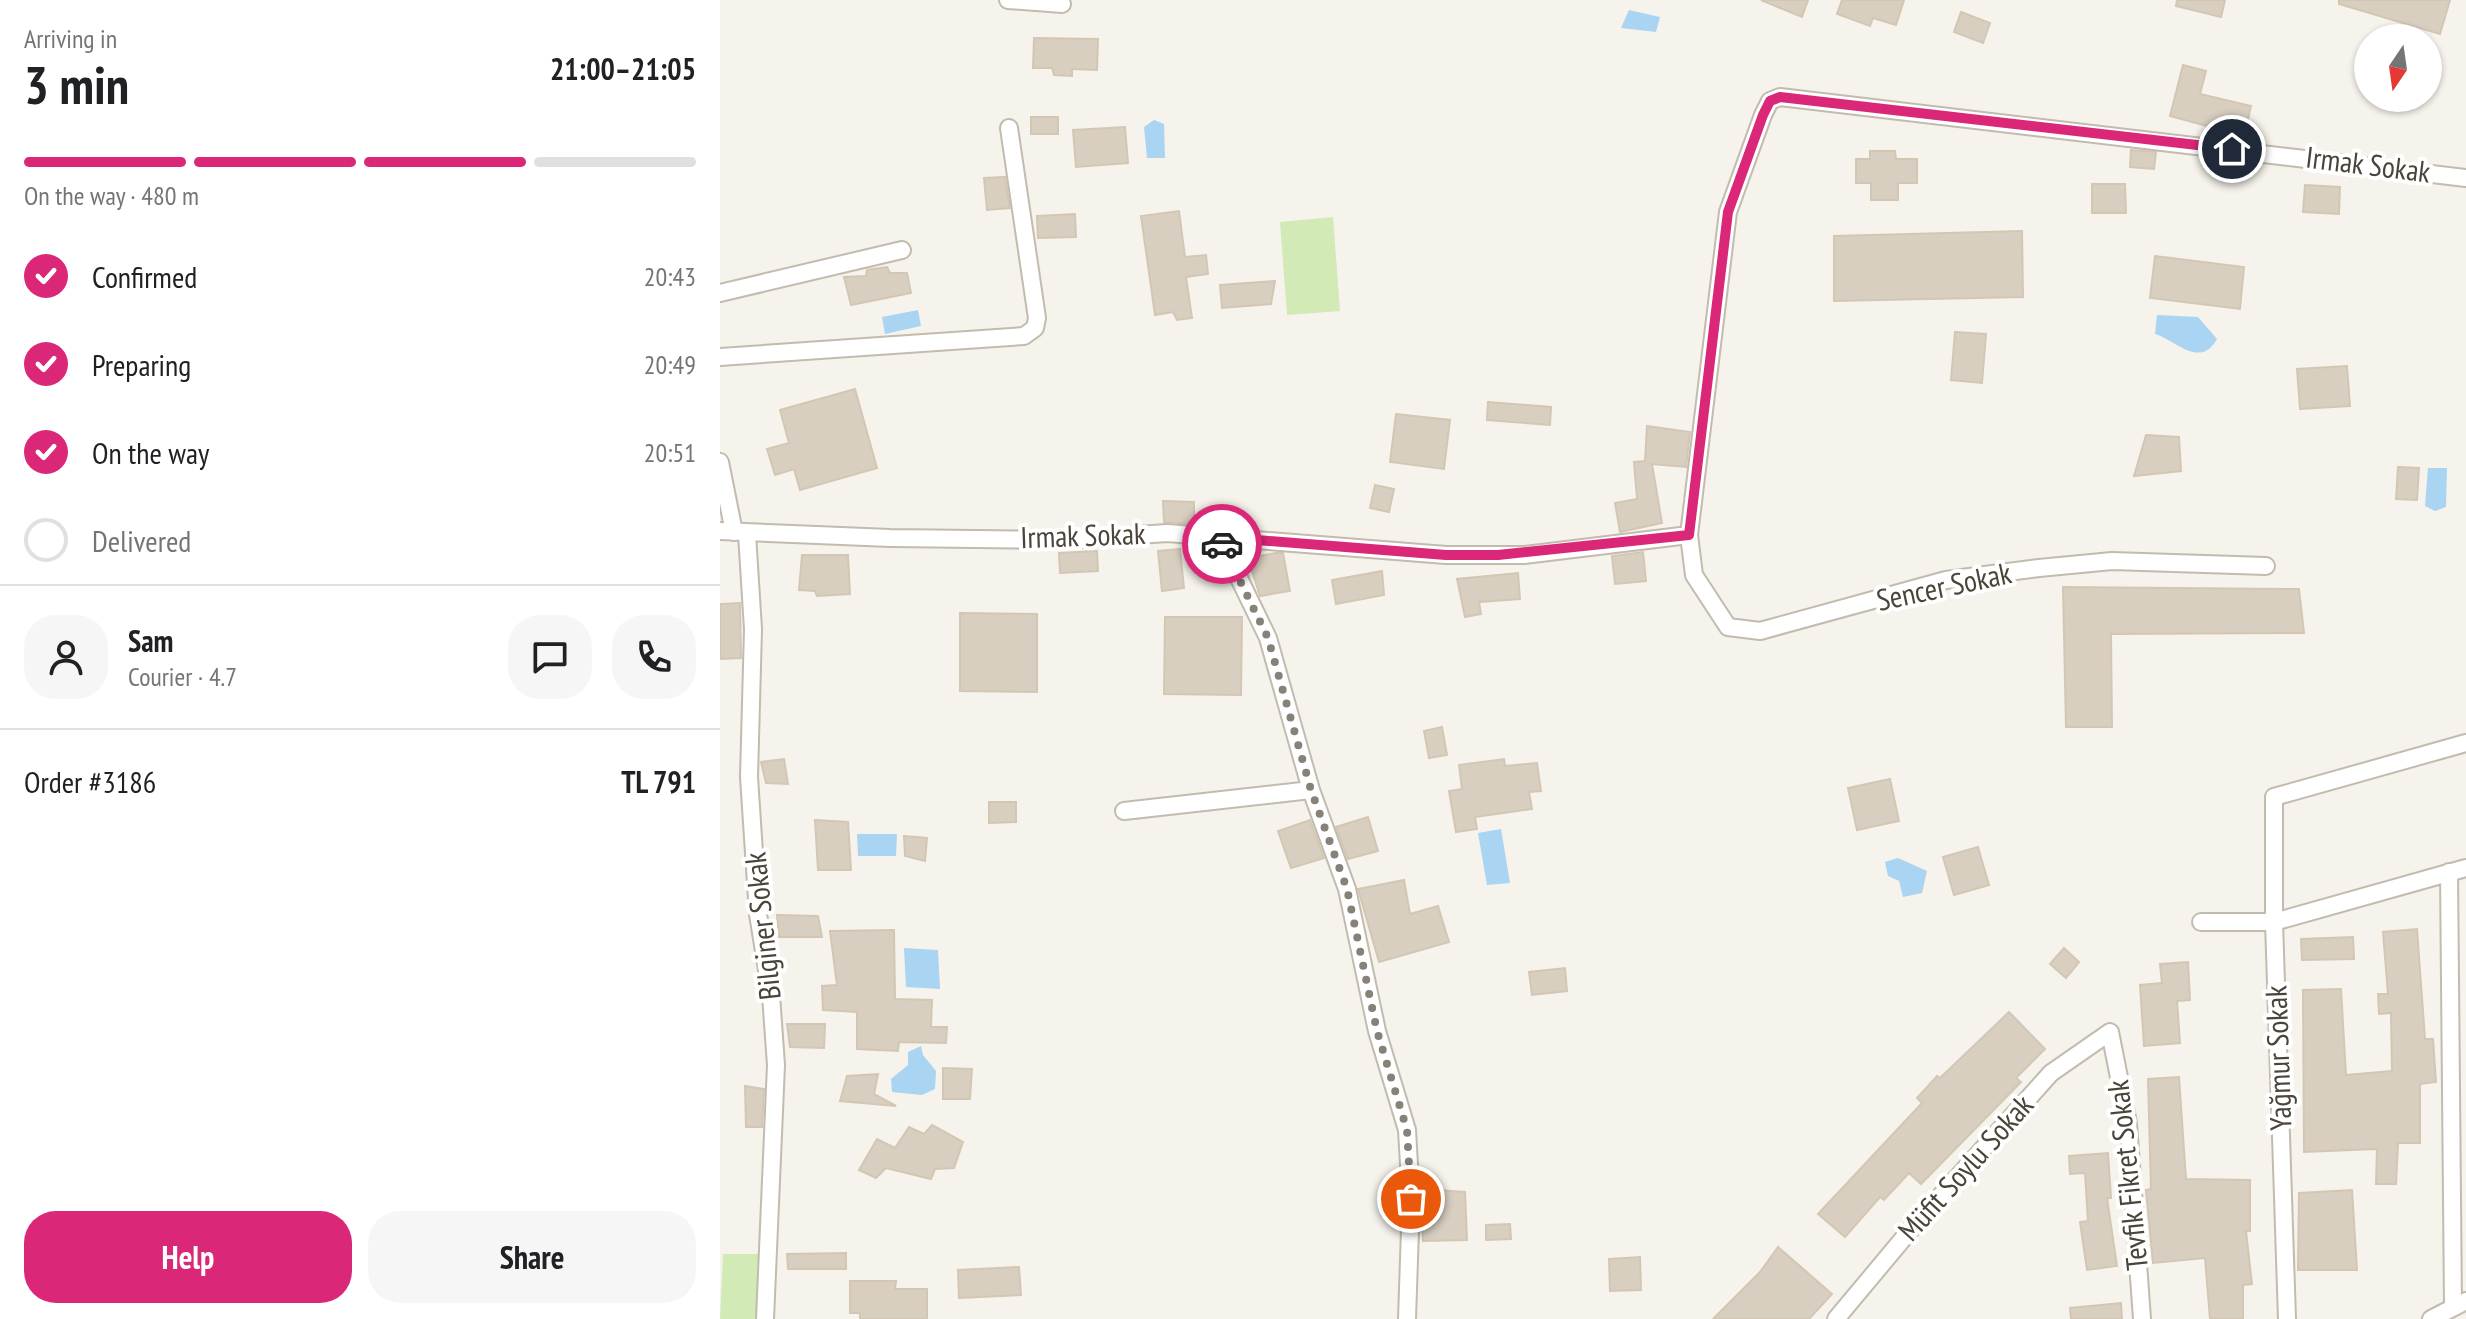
<!DOCTYPE html>
<html lang="en">
<head>
<meta charset="utf-8">
<style>
  body { margin:0; font-family:"PT Sans Narrow",sans-serif; background:#f6f6f6; color:#202124; height:100vh; display:flex; flex-direction:column; font-size:30px; white-space:nowrap }
  * { box-sizing:border-box; margin:0 }
  p { font-size:26px; color:#757577 }
  .icon { flex:none; width:44px; height:44px; fill:none; stroke:currentColor; stroke-width:2; stroke-linecap:round; stroke-linejoin:round }
  .map { position:relative; flex:1; overflow:hidden }
  .side { display:flex; flex-direction:column; background:#fff; width:720px }
  .side>* { flex:none }
  .needle { width:52px; rotate:193deg }
  .tools { position:absolute; left:1634px; top:24px; display:grid; gap:16px }
  .tools a { display:grid; place-items:center; width:88px; height:88px; border-radius:50%; background:#fff; box-shadow:0 2px 6px #0004; font-size:40px }
  .pin { position:absolute; display:grid; place-items:center; width:68px; height:68px; color:#fff; margin:-34px; border:4px solid #fff; border-radius:50%; box-shadow:0 2px 8px #0007 }
  .courier { position:absolute; display:grid; place-items:center; width:80px; height:80px; margin:-40px; border:6px solid #db2777; border-radius:50%; background:#fff; color:#222; box-shadow:0 2px 10px #0007 }
  .headline em { font-style:normal; font-weight:600 }
  .headline div { display:flex; flex-direction:column-reverse }
  .headline { display:flex; align-items:center; justify-content:space-between; height:136px; padding:0 24px }
  h1 { font-size:52px; font-weight:600; line-height:60px }
  .bar { display:grid; grid-template-columns:repeat(4,1fr); gap:12px 8px; align-content:center; height:96px; padding:0 24px }
  .bar i { height:10px; border-radius:6px; background:#e0e0e0 }
  .bar .active { background:#db2777 }
  .bar p { grid-column:span 4 }
  .line { display:flex; align-items:center; gap:20px; padding:0 24px; border-top:2px solid #e0e0e0 }
  .line div { flex:1 }
  .round { display:grid; place-items:center; flex:none; width:84px; height:84px; border-radius:32px; background:#f6f6f6 }
  ol { padding:0 24px; list-style:none }
  li { display:flex; align-items:center; gap:24px; height:88px }
  li p { margin-inline-start:auto }
  li .icon { padding:8px; border-radius:50%; background:#db2777; color:#fff; stroke-width:4 }
  li:last-child { color:#757577 }
  li i { width:44px; height:44px; border:4px solid #e0e0e0; border-radius:50% }
  .button { display:flex; gap:16px; margin-top:auto; padding:16px 24px }
  .button a { flex:1; height:92px; border-radius:32px; background:#db2777; color:#fff; font-size:32px; font-weight:600; line-height:92px; text-align:center }
  .button a+a { background:#f6f6f6; color:#202124 }
  main { display:flex; flex:1; min-height:0 }
  .map>svg:first-child { display:block }
  .green { fill:#d2eab5 }
  .water { fill:#a9d4f2 }
  .building { fill:#d8cfc1; stroke:#d3c7b4; stroke-width:2 }
  .lines { fill:none; stroke-linecap:round; stroke-linejoin:round }
  .minor-casing { stroke:#c2bbae; stroke-width:20 }
  .minor { stroke:#fff; stroke-width:16 }
  .done { stroke:#878178; stroke-width:8; stroke-dasharray:0 14.4 }
  .route { stroke:#db2777; stroke-width:10 }
  .labels { text-anchor:middle; stroke-width:8; stroke-linejoin:round; paint-order:stroke }
  .street-label { font-size:30px; fill:#4b4439; stroke:#fff }
</style>
</head>
<body>
<main>
<section class="side">
<div class="headline"><div><h1>3 min</h1><p>Arriving in</p></div><em>21:00–21:05</em></div>
<div class="bar"><i class="active"></i><i class="active"></i><i class="active"></i><i></i><p>On the way · 480 m</p></div>
<ol>
<li><svg class="icon" aria-label="check" viewBox="0 0 24 24"><path d="M5 12l5 5 9-10"/></svg>Confirmed<p>20:43</p></li>
<li><svg class="icon" aria-label="check" viewBox="0 0 24 24"><path d="M5 12l5 5 9-10"/></svg>Preparing<p>20:49</p></li>
<li><svg class="icon" aria-label="check" viewBox="0 0 24 24"><path d="M5 12l5 5 9-10"/></svg>On the way<p>20:51</p></li>
<li><i></i>Delivered</li>
</ol>
<div class="line" style="height:144px"><a class="round"><svg class="icon" aria-label="person" viewBox="0 0 24 24"><circle cx="12" cy="8" r="4"/><path d="M4 21q1-7 8-7t8 7"/></svg></a><div><b>Sam</b><p>Courier · 4.7</p></div><a class="round"><svg class="icon" aria-label="chat" viewBox="0 0 24 24"><path d="M4 5h16v11H9l-5 4z"/></svg></a><a class="round"><svg class="icon" aria-label="phone" viewBox="0 0 24 24"><path d="M5 4h4l2 5-3 2q2 4 5 5l2-3 5 2v4C11 20 4 13 5 4z"/></svg></a></div>
<div class="line" style="height:104px"><div>Order #3186</div><b>TL 791</b></div>
<div class="button"><a>Help</a><a>Share</a></div>
</section>
<div class="map">
<svg width="1746" height="1319" viewBox="0 0 1746 1319">
  <rect width="100%" height="100%" fill="#f6f3ec"/>
  <g class="green">
    <path d="M613,217l7,94 -53,4 -7,-93z"/>
    <path d="M3,1254h43l-4,65h-42z"/>
  </g>
  <g class="water">
    <path d="M909,10l31,7 -4,15 -35,-4z"/>
    <path d="M434,120l10,4 1,34h-18l-3,-31z"/>
    <path d="M198,310l3,16 -36,8 -3,-17z"/>
    <path d="M1437,315l41,2 19,22c-17,31 -43,0 -62,-5z"/>
    <path d="M1708,468h19l-1,39 -11,4 -10,-5z"/>
    <path d="M781,829l9,54 -23,2 -9,-52z"/>
    <path d="M137,834h40l-1,22h-38z"/>
    <path d="M1178,858l29,13 -5,22 -19,4 -4,-16 -11,-5 -3,-14z"/>
    <path d="M184,948l34,2 2,39 -34,-2z"/>
    <path d="M201,1046l2,9 13,16 -1,18 -13,6 -30,-3 -1,-13 17,-14v-13z"/>
  </g>
  <g class="building">
    <path d="M1041,0h47l-6,17z"/>
    <path d="M1122,0h62l-8,25 -23,-7 -3,8 -33,-12z"/>
    <path d="M1457,0h48l-4,17 -45,-11z"/>
    <path d="M1619,0h111l-10,34 -101,-30z"/>
    <path d="M1241,12l29,11 -7,20 -29,-11z"/>
    <path d="M314,38l64,1 -1,31 -25,-1v7l-18,-1 -2,-7h-19z"/>
    <path d="M1463,65l23,6 -6,23 51,12 -7,30 -74,-20z"/>
    <rect x="311" y="117" width="27" height="17"/>
    <path d="M405,127l3,36 -52,4 -3,-37z"/>
    <path d="M1411,150l25,2 -2,17 -24,-2z"/>
    <path d="M1150,151h25l1,8h21v24h-19v17h-27v-17h-15v-24h14z"/>
    <path d="M285,177l5,31 -23,2 -3,-32z"/>
    <path d="M1372,184h33l1,29h-34z"/>
    <path d="M1585,185l35,2 -1,27 -36,-2z"/>
    <path d="M459,211l6,46 21,-2 2,19 -22,3 6,41 -15,2 -4,-8 -18,3 -14,-99z"/>
    <path d="M355,214l1,23 -38,1 -1,-22z"/>
    <path d="M1302,231l1,66 -189,4v-65z"/>
    <path d="M1435,256l89,11 -4,42 -90,-11z"/>
    <path d="M167,267l3,6h17l4,20 -60,12 -7,-28 22,-1 1,-6z"/>
    <path d="M555,281l-4,23 -49,4 -2,-23z"/>
    <path d="M1235,332l31,2 -4,49 -31,-3z"/>
    <path d="M1627,366l3,40 -50,3 -3,-40z"/>
    <path d="M135,389l22,79 -77,22 -6,-21 -19,6 -8,-26 22,-6 -9,-33z"/>
    <path d="M768,402l63,5 -1,18 -63,-5z"/>
    <path d="M676,414l54,6 -6,49 -54,-7z"/>
    <path d="M927,426l43,6 -4,35 -34,-3 10,59 -42,9 -5,-29 22,-4 -3,-37 11,-1z"/>
    <path d="M1426,435l33,2 2,34 -47,5z"/>
    <path d="M1678,467l21,1 -2,32 -21,-1z"/>
    <path d="M655,485l19,4 -5,23 -19,-4z"/>
    <path d="M443,501l31,1v22l-30,-2z"/>
    <path d="M460,549l4,39 -22,3 -4,-40z"/>
    <path d="M377,551l1,20 -38,2 -1,-20z"/>
    <path d="M923,552l3,29 -31,3 -3,-28z"/>
    <path d="M556,553h7l7,38 -30,5 -12,-38z"/>
    <path d="M82,555h46l2,39 -33,2 -2,-5 -16,-1z"/>
    <path d="M662,571l2,24 -48,9 -4,-24z"/>
    <path d="M798,573l2,26 -41,3 2,12 -16,3 -8,-38z"/>
    <path d="M1343,587l236,2 5,44 -193,1 1,93h-46z"/>
    <path d="M20,603l1,55 -21,1v-55z"/>
    <path d="M240,613l77,1v78l-77,-1z"/>
    <path d="M445,617h77l-1,78 -77,-1z"/>
    <path d="M722,727l5,28 -18,3 -5,-27z"/>
    <path d="M64,759l4,25 -22,-1 -5,-21z"/>
    <path d="M784,759l1,7 32,-3 4,28 -12,1 3,17 -57,8 2,12 -21,3 -7,-41 13,-2 -3,-24z"/>
    <path d="M1170,779l9,42 -42,9 -9,-42z"/>
    <path d="M269,802h27v20l-27,1z"/>
    <path d="M648,817l10,34 -30,8 -12,-32z"/>
    <path d="M95,820l33,2 3,48h-33z"/>
    <path d="M590,820l14,38 -33,10 -13,-37z"/>
    <path d="M184,836l23,2 -2,23 -20,-5z"/>
    <path d="M1258,847l11,38 -35,10 -11,-38z"/>
    <path d="M684,880l6,34 28,-8 11,36 -70,20 -21,-73z"/>
    <path d="M57,915l41,1 4,21h-43z"/>
    <path d="M1697,929l8,110h8l3,43 -16,2v59h-22l-2,41h-20l1,-35 -73,3 -1,-162 38,-1 5,86 46,-4 -1,-58 -12,1 -1,-20h10l-5,-62z"/>
    <path d="M174,930l1,69 37,1 -1,27h16l-1,16 -47,-1 -1,9 -41,-2v-37l-34,-2 -1,-24 15,-1 -7,-54z"/>
    <path d="M1633,937l1,22 -52,1 -1,-21z"/>
    <path d="M1344,948l15,14 -13,16 -16,-14z"/>
    <path d="M1468,962l2,38 -13,1 3,42 -36,3 -4,-61 22,-2 -2,-19z"/>
    <path d="M845,968l2,23 -35,4 -3,-23z"/>
    <path d="M1289,1012l36,37 -29,29 5,4 -100,102 -12,-11 -25,27 -4,-3 -35,40 -27,-23 104,-111 -5,-5 20,-22 3,2z"/>
    <path d="M67,1024h38l-1,24 -34,-1z"/>
    <path d="M223,1068l29,1 -2,30h-27z"/>
    <path d="M158,1074l-4,20 22,12 -56,-5 7,-25z"/>
    <path d="M1459,1077l7,102 64,1v51h-4l6,53 -9,1v34h-33l-5,-61 -52,5 -7,-73 5,-1 -3,-110z"/>
    <path d="M25,1086l19,3 -2,38h-16z"/>
    <path d="M212,1125l31,17 -9,26 -19,1 -4,10 -45,-11 -10,10 -17,-8 18,-31 18,9 14,-21 15,7z"/>
    <path d="M1388,1153l3,45h-4l10,68 -30,4 -7,-48 8,-1 -3,-48 -15,1 -1,-18z"/>
    <path d="M701,1189l44,3 2,48 -44,1z"/>
    <path d="M1632,1190l5,80h-59l1,-77z"/>
    <path d="M790,1224l1,15 -25,1v-15z"/>
    <path d="M1058,1247l54,47 -23,25h-96l47,-47z"/>
    <path d="M126,1253v16h-58l-1,-15z"/>
    <path d="M920,1257l1,33 -31,1 -1,-32z"/>
    <path d="M299,1267l2,28 -62,3 -1,-28z"/>
    <path d="M130,1281h46l-1,8h32v30h-67v-6h-10z"/>
    <path d="M1401,1303l1,16h-51l-1,-11z"/>
  </g>
  <g class="lines">
    <g class="minor-casing">
      <g id="minor">
        <path d="M288,0l54,4"/>
        <path d="M0,293l182,-43"/>
        <path d="M0,357l304,-21 11,-8 2,-10 -28,-190"/>
        <path d="M0,462l14,70"/>
        <path d="M0,531l170,7 177,2 100,-7 279,22h78l165,-20 39,-323 35,-97 7,-14 10,-4 686,81"/>
        <path d="M27,534l6,95 -4,148 9,137 13,81 5,70 -11,254"/>
        <path d="M969,535l5,40 34,52 32,4 186,-51 93,-12 73,-7 154,5"/>
        <path d="M499,537l49,101 43,152 36,99 30,142 30,99 4,69 -4,120"/>
        <path d="M404,811l187,-21"/>
        <path d="M1729,872l4,435"/>
        <path d="M1481,922h73l192,-54"/>
        <path d="M1116,1319l76,-91 139,-155 59,-41 18,91 14,196"/>
        <path d="M1567,1319l-13,-397v-125l192,-54"/>
        <path d="M1711,1319l35,-18"/>
      </g>
    </g>
    <use href="#minor" class="minor"/>
  </g>
  <g class="lines">
    <path class="done" d="M502,544l46,94 43,152 36,99 30,142 30,99 4,69"/>
    <path class="route" d="M502,544l-3,-7 227,18h52l191,-20 39,-323 35,-97 7,-14 10,-4 452,52"/>
  </g>
  <g class="labels">
    <g class="street-label">
      <text transform="translate(1648 165) rotate(7)" y="10">Irmak Sokak</text>
      <text transform="translate(363 536) rotate(-2)" y="10">Irmak Sokak</text>
      <text transform="translate(1224 587) rotate(-12)" y="10">Sencer Sokak</text>
      <text transform="translate(43 926) rotate(-96)" y="10">Bilginer Sokak</text>
      <text transform="translate(1559 1058) rotate(-92)" y="10">Yağmur Sokak</text>
      <text transform="translate(1246 1168) rotate(-48)" y="10">Müfit Soylu Sokak</text>
      <text transform="translate(1408 1175) rotate(-96)" y="10">Tevfik Fikret Sokak</text>
    </g>
  </g>
</svg>
<div class="tools">
<a><svg class="needle" viewBox="-14 -14 28 28"><path d="M0-13l5 13h-10z" fill="#e53935"/><path d="M0 13l5-13h-10z" fill="#757577"/></svg></a>
</div>
<div class="pin" style="left:691px;top:1199px;background:#ea580c"><svg class="icon" aria-label="bag" viewBox="0 0 24 24"><path d="M5 8h14l-1 12H6zM9 8a3 3 0 0 1 6 0"/></svg></div>
<div class="pin" style="left:1512px;top:149px;background:#1f2937"><svg class="icon" aria-label="home" viewBox="0 0 24 24"><path d="M3 11l9-7 9 7M6 9v11h12V9"/></svg></div>
<div class="courier" style="left:502px;top:544px"><svg class="icon" aria-label="car" viewBox="0 0 24 24"><path d="M5 17H2v-5l4-1 3-4h7l3 4 3 1v5h-3M9 17h6M6 11h13"/><circle cx="7" cy="17" r="2"/><circle cx="17" cy="17" r="2"/></svg></div>
</div>
</main>
</body>
</html>
